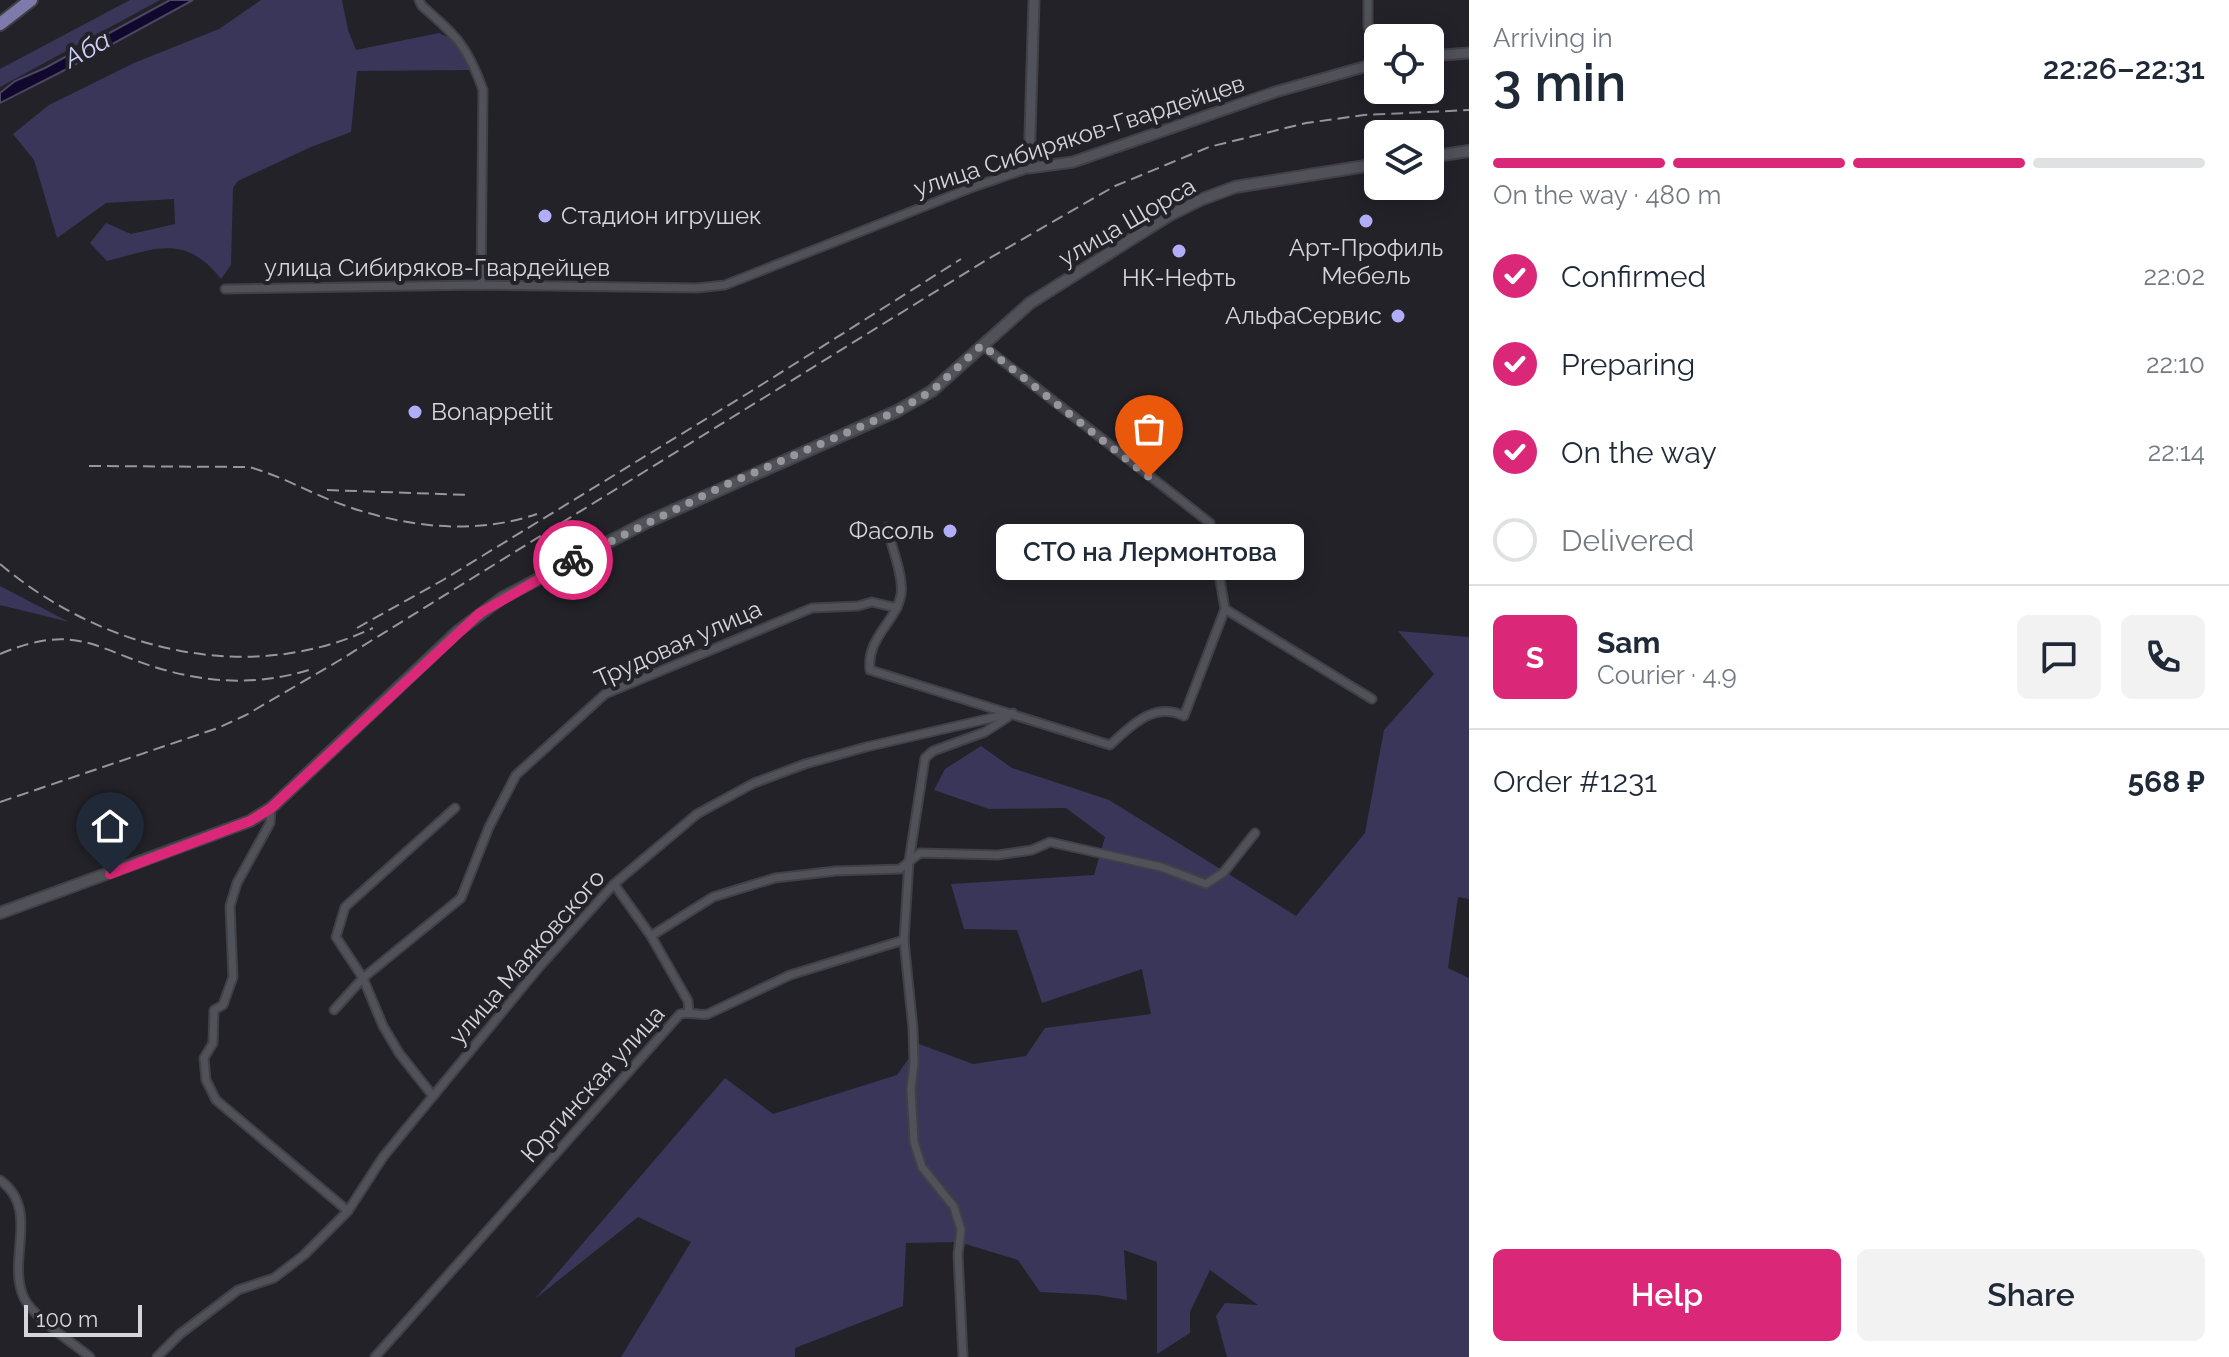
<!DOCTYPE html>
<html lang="en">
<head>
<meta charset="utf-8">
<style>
  body { margin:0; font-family:Raleway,sans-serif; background:#f2f2f3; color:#1f2937; height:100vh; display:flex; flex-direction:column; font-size:30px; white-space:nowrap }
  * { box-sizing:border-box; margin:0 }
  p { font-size:26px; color:#747a83 }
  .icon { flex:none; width:44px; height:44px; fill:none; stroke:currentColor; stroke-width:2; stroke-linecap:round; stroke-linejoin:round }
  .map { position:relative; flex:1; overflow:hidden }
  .side { display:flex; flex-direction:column; background:#fff; width:760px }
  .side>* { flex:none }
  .controls { position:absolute; left:1364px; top:24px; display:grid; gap:16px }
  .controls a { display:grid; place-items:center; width:80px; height:80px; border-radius:12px; background:#fff; box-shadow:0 4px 20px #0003; font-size:40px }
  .scale { position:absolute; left:24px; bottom:20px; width:118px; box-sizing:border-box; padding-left:8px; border:4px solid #d6d5da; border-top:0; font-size:22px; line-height:28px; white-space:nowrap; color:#d6d5da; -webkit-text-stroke:6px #232229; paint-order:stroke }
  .pin { position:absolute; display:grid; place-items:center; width:68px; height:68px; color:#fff; margin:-82px -34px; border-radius:50% 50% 50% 0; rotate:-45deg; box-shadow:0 0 8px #0007 }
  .pin .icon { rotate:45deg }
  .courier { position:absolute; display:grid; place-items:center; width:80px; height:80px; margin:-40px; border:6px solid #db2777; border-radius:50%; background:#fff; color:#222; box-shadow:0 2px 10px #0007 }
  .bubble { position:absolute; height:56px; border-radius:12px; background:#fff; box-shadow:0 4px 20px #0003; font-size:26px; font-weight:600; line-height:56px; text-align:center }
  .headline em { font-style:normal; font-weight:600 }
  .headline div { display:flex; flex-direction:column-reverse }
  .headline { display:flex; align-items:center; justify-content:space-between; height:136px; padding:0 24px }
  h1 { font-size:52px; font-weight:600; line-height:60px }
  .bar { display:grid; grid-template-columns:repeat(4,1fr); gap:12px 8px; align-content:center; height:96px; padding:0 24px }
  .bar i { height:10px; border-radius:6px; background:#e0e1e3 }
  .bar .active { background:#db2777 }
  .bar p { grid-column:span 4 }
  .line { display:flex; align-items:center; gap:20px; padding:0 24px; border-top:2px solid #e0e1e3 }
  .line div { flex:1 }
  .round { display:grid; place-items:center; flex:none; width:84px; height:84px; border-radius:12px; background:#f2f2f3 }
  ol { padding:0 24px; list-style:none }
  li { display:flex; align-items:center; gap:24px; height:88px }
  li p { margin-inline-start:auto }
  li .icon { padding:8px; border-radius:50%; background:#db2777; color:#fff; stroke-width:4 }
  li:last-child { color:#747a83 }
  li i { width:44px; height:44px; border:4px solid #e0e1e3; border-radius:50% }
  .cta { display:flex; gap:16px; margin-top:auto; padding:16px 24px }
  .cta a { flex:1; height:92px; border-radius:12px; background:#db2777; color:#fff; font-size:32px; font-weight:600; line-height:92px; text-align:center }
  .cta a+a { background:#f2f2f3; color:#1f2937 }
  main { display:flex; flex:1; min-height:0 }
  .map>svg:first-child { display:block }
  .green { fill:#393659 }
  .water { fill:#10082d; stroke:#4b4661; stroke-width:2 }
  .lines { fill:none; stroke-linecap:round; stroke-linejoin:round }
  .minor-casing { stroke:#414046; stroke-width:11 }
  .tertiary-casing { stroke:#414046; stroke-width:13 }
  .secondary-casing { stroke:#414046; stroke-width:14 }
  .primary-casing { stroke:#414046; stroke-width:16 }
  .minor { stroke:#515159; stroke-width:7 }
  .tertiary { stroke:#515159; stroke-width:9 }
  .secondary { stroke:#515159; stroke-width:10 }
  .primary { stroke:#7e7aac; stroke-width:12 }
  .rail { stroke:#97969b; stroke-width:2; stroke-dasharray:12 6; stroke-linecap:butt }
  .done { stroke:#97969c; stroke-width:8; stroke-dasharray:0 14.4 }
  .route { stroke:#db2777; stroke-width:10 }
  .poi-dot { fill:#b2adf9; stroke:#232229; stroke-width:3 }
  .labels { text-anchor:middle; stroke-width:8; stroke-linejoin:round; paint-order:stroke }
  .street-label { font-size:24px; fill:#d6d5da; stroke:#232229 }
  .poi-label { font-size:24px; fill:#d6d5da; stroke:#232229; text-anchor:start }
  .water-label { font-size:26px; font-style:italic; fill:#cfcefa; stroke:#232229 }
</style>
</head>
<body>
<main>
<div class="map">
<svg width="1469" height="1357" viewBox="0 0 1469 1357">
  <rect width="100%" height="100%" fill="#232229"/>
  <g class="green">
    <path d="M130,0h30l-160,87v-18z"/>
    <path d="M261,0h81l6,30 8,20 83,-17 17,8 14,29 -113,1 -6,61 -40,15 -73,34 -5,7 -2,77 -10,14c-36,-46 -66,-30 -114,-18l-17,-18 16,-20 25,11 44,-10 -1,-25 -68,4 -49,35 -23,-78 -21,-26 36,-29 85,-42 85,-34z"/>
    <path d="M0,586l69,36 -69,-17z"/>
    <path d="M1398,631l71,6v262l-11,-2 -10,71 21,10v379h-242l-11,-41 9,-13 33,2 -48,-35 -20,42v21l-33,21v-92l-33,-12 3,50 -30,-5 -57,-3 -22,-32 -59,-18 -53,1 -3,63 -108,42v9h-174l70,-115 -53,-25 -103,82 190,-221 48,36 124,-39 22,-31 54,20 53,-8 19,-28 106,-14 -9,-45 -100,34 -25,-73 -53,-1 -13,-45 143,-9 11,-38 -39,-29 -77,1 -55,-19 11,-21 36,-23 31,22 97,32 187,116 69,-83 19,-103 50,-56z"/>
  </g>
  <path class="water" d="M170,0h23l-132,72 -61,31v-10l15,-12 30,-13z"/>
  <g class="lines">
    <g class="minor-casing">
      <g id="minor">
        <path d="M419,0l3,6c34,29 46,41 61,84l-2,195"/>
        <path d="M1368,0v27l20,11"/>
        <path d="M225,289l256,-4 216,3 28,-3 251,-99 53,-18"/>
        <path d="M982,345l228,178 15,86 147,90"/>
        <path d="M887,527c4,18 17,50 14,68 -5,27 -35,43 -31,75l240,75c21,-19 44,-44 74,-29l41,-107"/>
        <path d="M271,808l-1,15 -33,60 -7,23 3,71 -10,28 -9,5 -1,33 -9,15 2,22 10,20 132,111"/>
        <path d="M614,884l37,52 62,-39 62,-19 61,-7 64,-2 20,-16 78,2 34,-5 18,-8 111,25 45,17 18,-12 31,-39"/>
        <path d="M651,936l37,65 1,11"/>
        <path d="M334,1010l29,-32 98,-80 28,-71 27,-52 89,-81 207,-86 46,-2 14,-4 25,6"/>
        <path d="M433,1096l-34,-43 -16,-27 -20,-48 -27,-41 9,-30 110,-99"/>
        <path d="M0,1180c41,30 6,79 24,118 9,19 49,45 66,59"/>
        <path d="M157,1357l23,-23 58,-44 36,-12 30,-23 44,-44 35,-54 157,-191 74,-82 83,-70 57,-31 51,-19 61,-17 147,-34"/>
        <path d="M375,1357l305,-343c11,-3 18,2 28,0l82,-39 114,-35"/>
        <path d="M963,1357l-5,-103 3,-24 -7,-23 -32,-40 -8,-25 -3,-53 3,-26 -1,-34 -9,-89 5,-79 16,-103 8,-7 52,-19 23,-15"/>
      </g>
    </g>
    <g class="tertiary-casing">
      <g id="tertiary">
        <path d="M1034,0l-5,168 44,-6 202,-70 103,-29"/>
        <path d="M1430,56l39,-3"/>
      </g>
    </g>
    <g class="secondary-casing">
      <g id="secondary">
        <path d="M1430,157l39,-6"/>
        <path d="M0,913l250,-92 21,-13 187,-177 44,-33 143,-75 252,-112 35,-20 98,-88 138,-87 32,-16 35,-13 143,-23"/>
      </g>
    </g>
    <g class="primary-casing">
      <path id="primary" d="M0,24l31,-24"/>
    </g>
    <use href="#minor" class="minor"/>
    <use href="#tertiary" class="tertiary"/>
    <use href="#secondary" class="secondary"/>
    <use href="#primary" class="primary"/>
    <g class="rail">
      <path d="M89,466l160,1c29,8 54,22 81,33 66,26 139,37 207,14"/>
      <path d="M327,490l143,5"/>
      <path d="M0,564c102,86 248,123 373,64"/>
      <path d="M357,628l86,-48 307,-188 211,-133"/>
      <path d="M0,654c81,-34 98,-1 172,18 48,12 93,12 140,-3"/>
      <path d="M0,802l218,-74 28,-13 94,-55 648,-401 127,-73 94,-39 97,-24 58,-8 105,-5"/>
    </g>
  </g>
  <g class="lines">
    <path class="done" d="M573,560l150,-74 174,-75 35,-20 50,-46 167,132"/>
    <path class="route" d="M110,874l140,-53 21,-13 209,-195 93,-53"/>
  </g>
  <g class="poi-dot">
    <circle cx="545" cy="216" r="8"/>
    <circle cx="1366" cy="221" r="8"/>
    <circle cx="1179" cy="251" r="8"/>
    <circle cx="1398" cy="316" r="8"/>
    <circle cx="415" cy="412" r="8"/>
    <circle cx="950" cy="531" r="8"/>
  </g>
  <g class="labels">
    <g class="street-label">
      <text transform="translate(1079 136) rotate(-18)" y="8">улица Сибиряков-Гвардейцев</text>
      <text transform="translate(1127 222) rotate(-30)" y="8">улица Щорса</text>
      <text x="437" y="276">улица Сибиряков-Гвардейцев</text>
      <text transform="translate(678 644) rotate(-24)" y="8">Трудовая улица</text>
      <text transform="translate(527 957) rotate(-49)" y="8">улица Маяковского</text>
      <text transform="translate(593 1084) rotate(-48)" y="8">Юргинская улица</text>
    </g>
    <g class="poi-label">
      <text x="561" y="224">Стадион игрушек</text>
      <text x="1366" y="256" text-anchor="middle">Арт-Профиль<tspan x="1366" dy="28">Мебель</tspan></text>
      <text x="1179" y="286" text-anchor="middle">НК-Нефть</text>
      <text x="1382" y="324" text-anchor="end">АльфаСервис</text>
      <text x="431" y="420">Bonappetit</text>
      <text x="934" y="539" text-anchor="end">Фасоль</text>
    </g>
    <g class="water-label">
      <text transform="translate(87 49) rotate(-29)" y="9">Аба</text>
    </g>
  </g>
</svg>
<div class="controls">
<a><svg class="icon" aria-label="locate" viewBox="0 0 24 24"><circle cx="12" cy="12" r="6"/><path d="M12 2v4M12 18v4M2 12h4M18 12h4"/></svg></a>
<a><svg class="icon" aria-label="layers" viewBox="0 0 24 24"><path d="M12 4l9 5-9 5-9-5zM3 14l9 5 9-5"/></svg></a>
</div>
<div class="scale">100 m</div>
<div class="pin" style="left:1149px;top:477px;background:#ea580c"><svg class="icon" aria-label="bag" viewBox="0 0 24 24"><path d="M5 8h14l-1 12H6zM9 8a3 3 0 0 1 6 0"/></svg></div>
<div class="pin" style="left:110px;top:874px;background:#1f2937"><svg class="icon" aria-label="home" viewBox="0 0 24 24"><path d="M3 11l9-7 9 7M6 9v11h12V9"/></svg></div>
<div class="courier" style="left:573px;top:560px"><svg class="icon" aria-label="bike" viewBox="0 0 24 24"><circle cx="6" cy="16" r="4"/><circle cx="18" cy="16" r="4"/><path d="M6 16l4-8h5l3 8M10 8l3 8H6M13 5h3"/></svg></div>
<div class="bubble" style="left:996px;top:524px;width:308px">СТО на Лермонтова</div>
</div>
<section class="side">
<div class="headline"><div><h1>3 min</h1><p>Arriving in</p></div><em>22:26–22:31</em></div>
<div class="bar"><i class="active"></i><i class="active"></i><i class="active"></i><i></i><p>On the way · 480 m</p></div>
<ol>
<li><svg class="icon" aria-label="check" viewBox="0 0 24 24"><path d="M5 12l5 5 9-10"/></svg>Confirmed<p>22:02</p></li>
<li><svg class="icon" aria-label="check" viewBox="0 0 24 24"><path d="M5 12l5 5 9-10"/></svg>Preparing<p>22:10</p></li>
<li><svg class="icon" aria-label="check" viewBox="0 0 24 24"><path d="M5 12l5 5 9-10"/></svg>On the way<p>22:14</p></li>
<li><i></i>Delivered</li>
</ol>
<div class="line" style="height:144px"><b class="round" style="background:#db2777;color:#fff">S</b><div><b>Sam</b><p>Courier · 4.9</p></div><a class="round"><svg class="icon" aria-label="chat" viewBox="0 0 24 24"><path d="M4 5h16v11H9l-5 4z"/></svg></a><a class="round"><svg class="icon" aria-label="phone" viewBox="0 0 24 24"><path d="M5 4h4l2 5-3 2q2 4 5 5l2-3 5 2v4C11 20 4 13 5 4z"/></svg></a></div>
<div class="line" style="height:104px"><div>Order #1231</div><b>568 ₽</b></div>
<div class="cta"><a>Help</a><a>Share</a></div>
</section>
</main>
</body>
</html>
